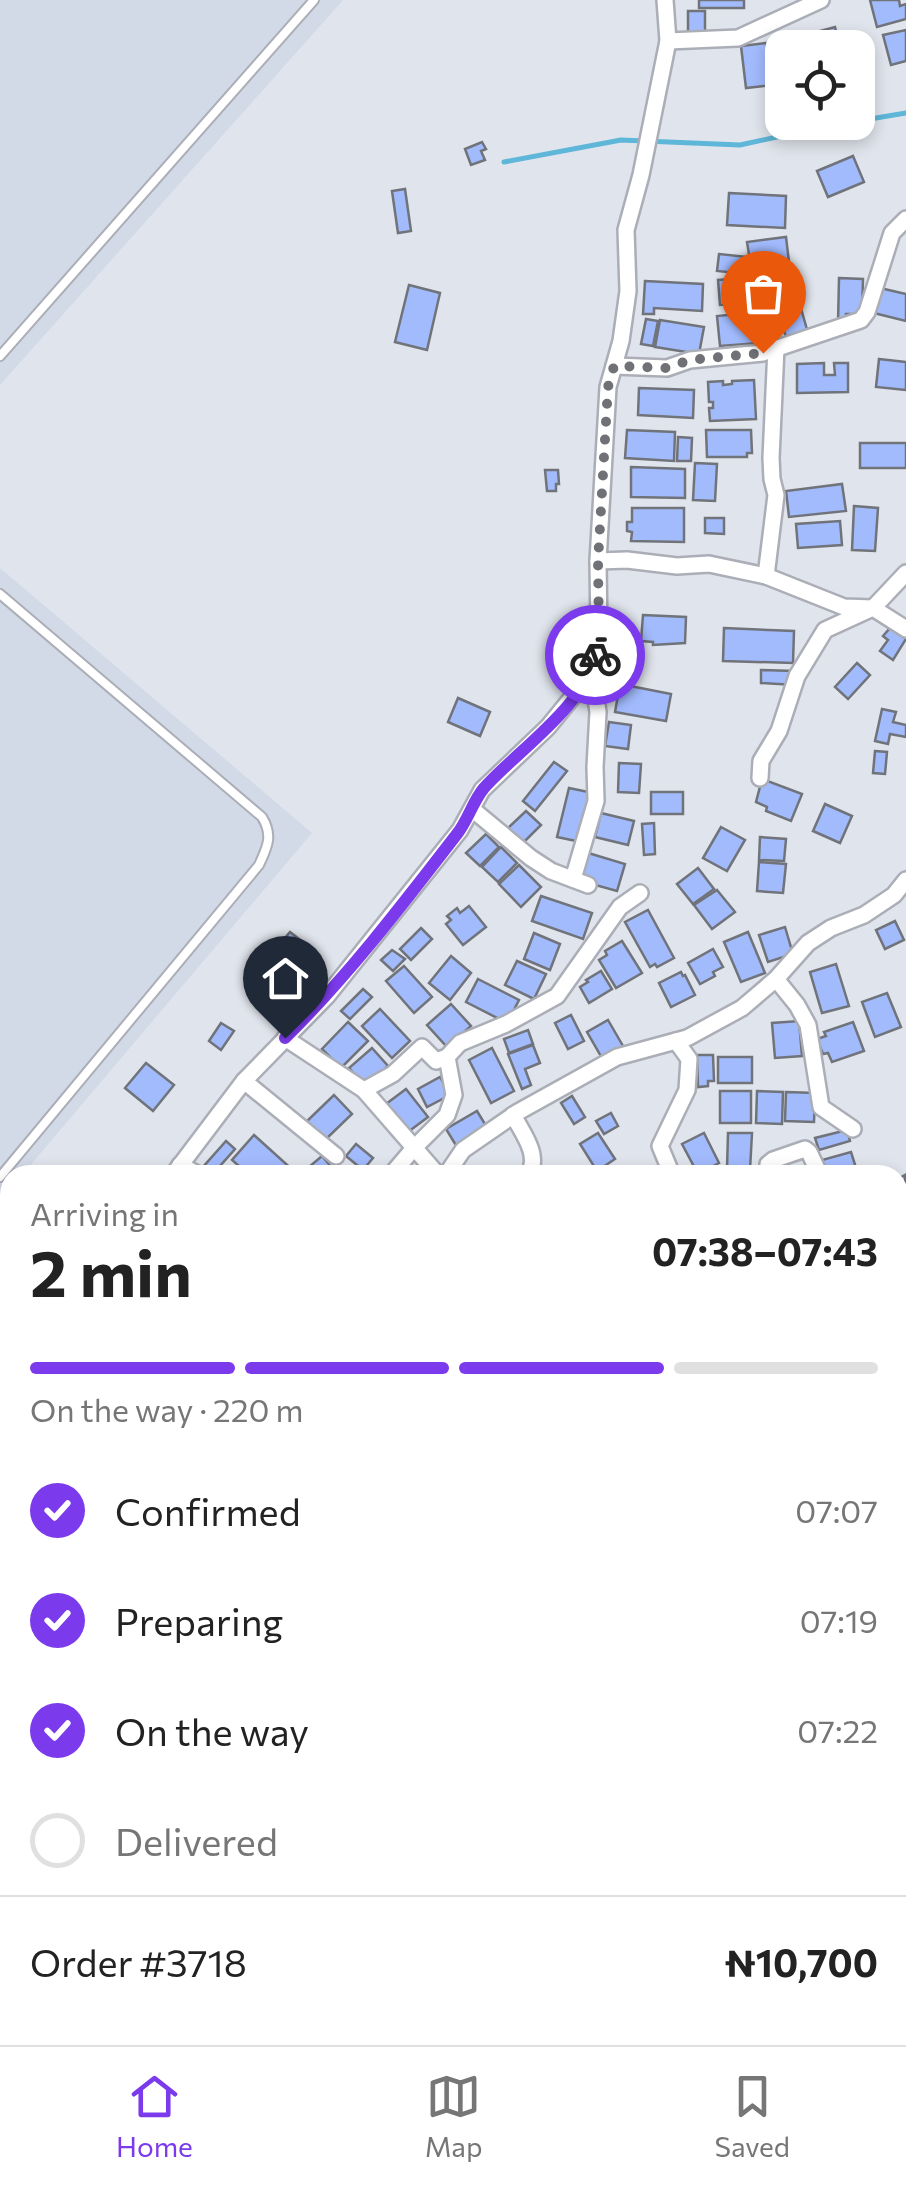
<!DOCTYPE html>
<html lang="en">
<head>
<meta charset="utf-8">
<style>
  body { margin:0; font-family:Commissioner,sans-serif; background:#f6f6f6; color:#222; height:100vh; display:flex; flex-direction:column; font-size:38px; white-space:nowrap }
  * { box-sizing:border-box; margin:0 }
  p { font-size:32px; color:#767676 }
  .icon { flex:none; width:55px; height:55px; fill:none; stroke:currentColor; stroke-width:2; stroke-linecap:round; stroke-linejoin:round }
  .map { position:relative; flex:1; overflow:hidden }
  .details { position:absolute; left:0px; top:1165px; width:908px; height:880px; display:flex; flex-direction:column; background:#fff; border-radius:30px 30px 0 0; box-shadow:0 5px 15px #0003 }
  .details>* { flex:none }
  .tools { position:absolute; left:765px; top:30px; display:grid; gap:20px }
  .tools a { display:grid; place-items:center; width:110px; height:110px; border-radius:20px; background:#fff; box-shadow:0 5px 15px #0003; font-size:50px }
  .pin { position:absolute; display:grid; place-items:center; width:85px; height:85px; color:#fff; margin:-102px -42px; border-radius:50% 50% 50% 0; rotate:-45deg; box-shadow:0 0 10px #0007 }
  .pin .icon { rotate:45deg }
  .courier { position:absolute; display:grid; place-items:center; width:100px; height:100px; margin:-50px; border:8px solid #7c3aed; border-radius:50%; background:#fff; color:#222; box-shadow:0 2px 12px #0007 }
  .summary em { font-style:normal; font-weight:700 }
  .summary div { display:flex; flex-direction:column-reverse }
  .summary { display:flex; align-items:center; justify-content:space-between; height:170px; padding:0 30px }
  h1 { font-size:65px; font-weight:700; line-height:75px }
  .bar { display:grid; grid-template-columns:repeat(4,1fr); gap:15px 10px; align-content:center; height:120px; padding:0 30px }
  .bar i { height:12px; border-radius:8px; background:#e0e0e0 }
  .bar .current { background:#7c3aed }
  .bar p { grid-column:span 4 }
  .line { display:flex; align-items:center; gap:25px; padding:0 30px; border-top:2px solid #e0e0e0 }
  .line div { flex:1 }
  ol { padding:0 30px; list-style:none }
  li { display:flex; align-items:center; gap:30px; height:110px }
  li p { margin-inline-start:auto }
  li .icon { padding:10px; border-radius:50%; background:#7c3aed; color:#fff; stroke-width:4 }
  li:last-child { color:#767676 }
  li i { width:55px; height:55px; border:5px solid #e0e0e0; border-radius:50% }
  .dock { display:flex; justify-content:space-around; align-items:center; height:140px; border-top:2px solid #e0e0e0; background:#fff; font-size:28px; color:#767676 }
  .dock a { display:grid; justify-items:center; gap:5px }
  .dock .current { color:#7c3aed }
  .map>svg:first-child { display:block }
  .built { fill:#d2d9e7 }
  .lines { fill:none; stroke-linecap:round; stroke-linejoin:round }
  .stream { stroke:#5eb6d8; stroke-width:5 }
  .building { fill:#a2bbfd; stroke:#70737a; stroke-width:2.5 }
  .service-casing { stroke:#abaeb6; stroke-width:12 }
  .minor-casing { stroke:#abaeb6; stroke-width:20 }
  .service { stroke:#fff; stroke-width:8 }
  .minor { stroke:#fff; stroke-width:15 }
  .done { stroke:#6f7176; stroke-width:10; stroke-dasharray:0 18 }
  .route { stroke:#7c3aed; stroke-width:12 }
</style>
</head>
<body>
<div class="map">
<svg width="906" height="2045" viewBox="0 0 906 2045">
  <rect width="100%" height="100%" fill="#e0e4ec"/>
  <g class="built">
    <path d="M0,0h343l-343,385z"/>
    <path d="M0,568l312,265 -290,342h-12v14l-10,12z"/>
  </g>
  <g class="lines">
    <g class="stream">
      <path d="M858,121l48,-8"/>
      <path d="M504,162l117,-22 119,5 106,-23"/>
    </g>
  </g>
  <g class="building">
    <rect x="699" y="0" width="45" height="8"/>
    <path d="M870,0h29l1,6 6,-2v15l-29,8z"/>
    <rect x="688" y="11" width="17" height="21"/>
    <path d="M835,27l5,21h-27l-4,-14z"/>
    <path d="M906,30v31l-15,4 -8,-30z"/>
    <path d="M766,43l6,42 -26,3 -5,-42z"/>
    <path d="M482,142l4,7 -5,2 4,9 -14,5 -6,-16z"/>
    <path d="M853,156l11,26 -36,15 -11,-26z"/>
    <path d="M405,189l6,42 -13,2 -6,-42z"/>
    <path d="M729,193l57,3 -1,32 -58,-3z"/>
    <path d="M786,237l3,25 -38,5 -4,-25z"/>
    <path d="M719,254l29,3 -2,17 -29,-3z"/>
    <path d="M760,277l2,25 -42,3 -2,-25z"/>
    <path d="M839,278l24,1 -1,35h-16v10h-8z"/>
    <path d="M645,281l58,3 -1,27 -48,-3v6h-11z"/>
    <path d="M409,285l31,8 -13,57 -32,-8z"/>
    <path d="M880,288l26,6v27l-32,-8z"/>
    <path d="M800,305l8,28 -21,7 -9,-28z"/>
    <path d="M756,312l3,31 -39,3 -3,-30z"/>
    <path d="M646,319l12,2 -5,25 -12,-2z"/>
    <path d="M660,320l44,7 -5,27 -44,-7z"/>
    <path d="M879,359l27,3v28l-30,-3z"/>
    <path d="M824,363v12h11l-1,-12h14v29l-51,1v-29z"/>
    <path d="M754,380l2,39 -46,2 -1,-13h4v-6h-4l-1,-20 15,-1v4l9,-1v-3z"/>
    <path d="M639,388l55,2 -1,28 -55,-3z"/>
    <path d="M627,430l48,2 -1,29 -49,-3z"/>
    <path d="M706,430h45l1,23h-5v4h-40z"/>
    <path d="M678,437l14,1 -1,23h-14z"/>
    <rect x="860" y="443" width="46" height="25"/>
    <path d="M695,463l22,1 -2,37 -22,-1z"/>
    <path d="M631,467l54,2v29l-54,-1z"/>
    <path d="M545,470h13l1,14h-3v7h-9z"/>
    <path d="M842,484l4,27 -57,6 -3,-26z"/>
    <path d="M854,506l24,2 -3,43 -23,-1z"/>
    <path d="M632,508h52v34l-53,-1 1,-9 -5,-1v-9h5z"/>
    <path d="M705,518h19v16l-19,-1z"/>
    <path d="M840,521l2,24 -44,3 -2,-24z"/>
    <path d="M643,615l43,2 -1,26 -32,2v-3l-12,-1z"/>
    <path d="M724,628l70,3 -1,32 -70,-2z"/>
    <path d="M890,628l16,11 -13,21 -13,-9 8,-11 -5,-4z"/>
    <path d="M857,663l13,12 -22,24 -13,-12z"/>
    <path d="M761,670l33,1v14l-33,-2z"/>
    <path d="M620,684l51,10 -5,27 -51,-9z"/>
    <path d="M458,698l32,14 -10,24 -32,-14z"/>
    <path d="M882,709l14,3 -3,10 13,3v12l-16,-3 -2,10 -13,-3z"/>
    <path d="M609,722l22,3 -3,24 -23,-3z"/>
    <path d="M875,751l12,1 -2,22 -12,-1z"/>
    <path d="M554,762l13,9 -32,40 -12,-10z"/>
    <path d="M619,763l22,1 -2,29 -21,-1z"/>
    <path d="M762,779l40,15 -11,27 -25,-10 1,-4 -11,-5z"/>
    <path d="M569,788l24,5 -12,49 -24,-5z"/>
    <rect x="651" y="792" width="32" height="22"/>
    <path d="M825,804l27,12 -12,27 -27,-12z"/>
    <path d="M526,811l15,14 -19,19 -15,-15z"/>
    <path d="M601,813l33,8 -6,24 -33,-8z"/>
    <path d="M654,823l1,31 -11,1 -2,-31z"/>
    <path d="M721,827l24,13 -18,31 -24,-13z"/>
    <path d="M486,834l13,13 -19,19 -14,-13z"/>
    <path d="M760,837l26,2 -2,22 -25,-1z"/>
    <path d="M501,847l16,16 -19,19 -16,-15z"/>
    <path d="M585,852l40,12 -8,27 -40,-11z"/>
    <path d="M759,862l27,2 -3,29 -26,-2z"/>
    <path d="M519,865l22,22 -20,20 -22,-23z"/>
    <path d="M698,868l16,21 -21,15 -16,-20z"/>
    <path d="M717,890l18,22 -23,17 -18,-24z"/>
    <path d="M541,896l51,17 -9,26 -51,-18z"/>
    <path d="M469,906l17,21 -23,18 -17,-21 5,-4 -4,-4 10,-8 3,5z"/>
    <path d="M648,910l26,48 -17,9 -2,-3 -5,3 -25,-45z"/>
    <path d="M895,921l9,19 -19,9 -9,-19z"/>
    <path d="M785,927l8,27 -25,8 -9,-27z"/>
    <path d="M421,928l11,11 -21,21 -11,-11z"/>
    <path d="M290,932l22,17 -15,20 -23,-18z"/>
    <path d="M748,932l17,41 -24,9 -17,-40z"/>
    <path d="M534,933l26,11 -10,26 -26,-11z"/>
    <path d="M622,941l20,32 -26,15 -17,-28 8,-5 -2,-4z"/>
    <path d="M713,949l10,18 -10,5 2,4 -15,8 -12,-21z"/>
    <path d="M392,950l13,9 -12,12 -12,-11z"/>
    <path d="M451,956l20,17 -21,27 -21,-17z"/>
    <path d="M517,961l29,13 -12,25 -29,-14z"/>
    <path d="M836,964l13,42 -27,7 -12,-41z"/>
    <path d="M404,966l28,31 -18,16 -28,-32z"/>
    <path d="M601,971l11,18 -23,14 -9,-16 8,-5 -2,-2z"/>
    <path d="M681,972l2,4 2,-1 10,20 -24,12 -12,-24z"/>
    <path d="M478,979l41,21 -12,23 -41,-21z"/>
    <path d="M363,989l9,8 -22,22 -9,-8z"/>
    <path d="M887,993l14,34 -26,10 -13,-35z"/>
    <path d="M451,1004l20,22 -24,21 -20,-22z"/>
    <path d="M380,1009l30,32 -18,17 -30,-32z"/>
    <path d="M571,1015l13,26 -16,8 -13,-26z"/>
    <path d="M608,1020l15,26 -21,12 -15,-26z"/>
    <path d="M799,1021l3,35 -27,2 -3,-35z"/>
    <path d="M348,1022l20,19 -27,27 -19,-19z"/>
    <path d="M853,1022l11,29 -32,11 -4,-9 -5,1 -6,-15 9,-3 -2,-4z"/>
    <path d="M221,1023l13,8 -13,19 -12,-9z"/>
    <path d="M528,1030l5,14 -24,9 -5,-14z"/>
    <path d="M533,1045l7,18 -15,6 6,16 -9,4 -14,-35z"/>
    <path d="M372,1048l16,18 -23,20 -16,-18z"/>
    <path d="M492,1048l22,43 -23,12 -22,-43z"/>
    <path d="M697,1055h16l1,26h-6v5l-10,1z"/>
    <rect x="718" y="1057" width="34" height="26"/>
    <path d="M146,1063l28,22 -21,26 -28,-23z"/>
    <path d="M440,1077l10,18 -23,12 -9,-18z"/>
    <path d="M406,1089l22,28 -20,15 -22,-28z"/>
    <rect x="720" y="1091" width="31" height="32"/>
    <path d="M757,1091l26,1 -1,32 -26,-1z"/>
    <path d="M786,1092l29,1 -1,29 -29,-1z"/>
    <path d="M334,1095l18,19 -28,27 -19,-18z"/>
    <path d="M572,1096l13,21 -11,7 -13,-21z"/>
    <path d="M477,1111l11,18 -31,18 -11,-18z"/>
    <path d="M611,1113l7,13 -14,8 -8,-13z"/>
    <path d="M847,1130l3,11 -31,9 -4,-12z"/>
    <path d="M598,1133l17,26 -18,12 -17,-27z"/>
    <path d="M704,1133l15,30 -21,11 -16,-30z"/>
    <path d="M728,1133h24l-2,37 -23,-1z"/>
    <path d="M254,1135l41,37 -3,3h-43l-17,-15z"/>
    <path d="M226,1141l9,8 -23,26 -9,-8z"/>
    <path d="M356,1144l17,14 -10,12 -17,-14z"/>
    <path d="M851,1152l6,19 -12,4h-18l-5,-15z"/>
    <path d="M322,1156l16,19h-32l-3,-3z"/>
    <path d="M905,1175l1,30 -8,5v-31z"/>
    <path d="M906,1411v30l-8,2v-30z"/>
    <path d="M903,1511l3,3v51l-8,-11v-39z"/>
    <path d="M898,1590l8,15v20l-8,5z"/>
    <path d="M903,1682l3,7v43l-3,2 -5,-13v-36z"/>
    <path d="M15,2035h28l3,10h-28z"/>
    <path d="M64,2035h27l2,10h-27z"/>
  </g>
  <g class="lines">
    <g class="service-casing">
      <g id="service">
        <path d="M0,356l314,-356"/>
        <path d="M0,594l262,223c11,18 6,29 -3,48l-259,312"/>
      </g>
    </g>
    <g class="minor-casing">
      <g id="minor">
        <path d="M668,41l70,-3 83,-38"/>
        <path d="M614,366l53,2 23,-8 73,-7 98,-33 6,-8 25,-79 14,-14"/>
        <path d="M598,561l29,-1 50,6 32,-2 57,12 78,31 29,1 33,-35"/>
        <path d="M766,576l10,-81 -4,-16 -1,-21 5,-110"/>
        <path d="M760,778l1,-17 18,-30 18,-55 28,-46 48,-22 33,21"/>
        <path d="M472,809l59,49 20,13 37,14"/>
        <path d="M573,879l23,-78 -1,-34 3,-55 -6,-39"/>
        <path d="M776,979l21,26 11,20 13,82 32,22"/>
        <path d="M285,1038l79,52 74,85"/>
        <path d="M244,1081l92,75"/>
        <path d="M364,1090l29,-16 29,-27 14,14 11,-4 13,-14 46,-19 51,-28 63,-89 20,-14"/>
        <path d="M513,1115c10,19 28,41 15,60"/>
        <path d="M180,1165l19,10"/>
        <path d="M173,1175l71,-94 83,-85 133,-166 22,-40 66,-63 44,-54 7,-38 -1,-74 10,-174 13,-46 7,-50 -2,-61 15,-55 27,-134 -3,-41"/>
        <path d="M391,1175l23,-27 33,-33 7,-20 -7,-38"/>
        <path d="M446,1175l17,-25 55,-38 99,-55 70,-19 55,-30 34,-29 32,-36 23,-15 33,-13 30,-20 12,-15"/>
        <path d="M672,1175l-12,-29 27,-56 2,-31 -13,-18"/>
        <path d="M768,1175v-11l5,-4 32,-11 4,3 11,23"/>
        <path d="M898,1275l8,10"/>
        <path d="M898,1490l8,-5"/>
        <path d="M898,1559l8,11"/>
        <path d="M898,1649l8,-6"/>
        <path d="M0,1677l10,-15"/>
        <path d="M898,1764l8,4"/>
        <path d="M898,1913l8,3"/>
        <path d="M0,2003l10,2"/>
        <path d="M898,2033l8,-1"/>
        <path d="M845,2035h16"/>
      </g>
    </g>
    <use href="#service" class="service"/>
    <use href="#minor" class="minor"/>
  </g>
  <g class="lines">
    <path class="done" d="M595,655l4,-20 -1,-74 10,-174 6,-21 53,2 23,-8 73,-7"/>
    <path class="route" d="M285,1038c63,-62 118,-134 172,-204 11,-14 16,-33 27,-46 34,-38 102,-83 111,-133"/>
  </g>
</svg>
<div class="tools">
<a><svg class="icon" aria-label="locate" viewBox="0 0 24 24"><circle cx="12" cy="12" r="6"/><path d="M12 2v4M12 18v4M2 12h4M18 12h4"/></svg></a>
</div>
<div class="pin" style="left:763px;top:353px;background:#ea580c"><svg class="icon" aria-label="bag" viewBox="0 0 24 24"><path d="M5 8h14l-1 12H6zM9 8a3 3 0 0 1 6 0"/></svg></div>
<div class="pin" style="left:285px;top:1038px;background:#1f2937"><svg class="icon" aria-label="home" viewBox="0 0 24 24"><path d="M3 11l9-7 9 7M6 9v11h12V9"/></svg></div>
<div class="courier" style="left:595px;top:655px"><svg class="icon" aria-label="bike" viewBox="0 0 24 24"><circle cx="6" cy="16" r="4"/><circle cx="18" cy="16" r="4"/><path d="M6 16l4-8h5l3 8M10 8l3 8H6M13 5h3"/></svg></div>
<section class="details">
<div class="summary"><div><h1>2 min</h1><p>Arriving in</p></div><em>07:38–07:43</em></div>
<div class="bar"><i class="current"></i><i class="current"></i><i class="current"></i><i></i><p>On the way · 220 m</p></div>
<ol>
<li><svg class="icon" aria-label="check" viewBox="0 0 24 24"><path d="M5 12l5 5 9-10"/></svg>Confirmed<p>07:07</p></li>
<li><svg class="icon" aria-label="check" viewBox="0 0 24 24"><path d="M5 12l5 5 9-10"/></svg>Preparing<p>07:19</p></li>
<li><svg class="icon" aria-label="check" viewBox="0 0 24 24"><path d="M5 12l5 5 9-10"/></svg>On the way<p>07:22</p></li>
<li><i></i>Delivered</li>
</ol>
<div class="line" style="height:130px"><div>Order #3718</div><b>₦10,700</b></div>
</section>
</div>
<nav class="dock">
<a class="current"><svg class="icon" aria-label="home" viewBox="0 0 24 24"><path d="M3 11l9-7 9 7M6 9v11h12V9"/></svg>Home</a>
<a><svg class="icon" aria-label="map" viewBox="0 0 24 24"><path d="M3 6l6-2 6 2 6-2v14l-6 2-6-2-6 2zM9 4v14M15 6v14"/></svg>Map</a>
<a><svg class="icon" aria-label="saved" viewBox="0 0 24 24"><path d="M7 4h10v16l-5-4-5 4z"/></svg>Saved</a>
</nav>
</body>
</html>
